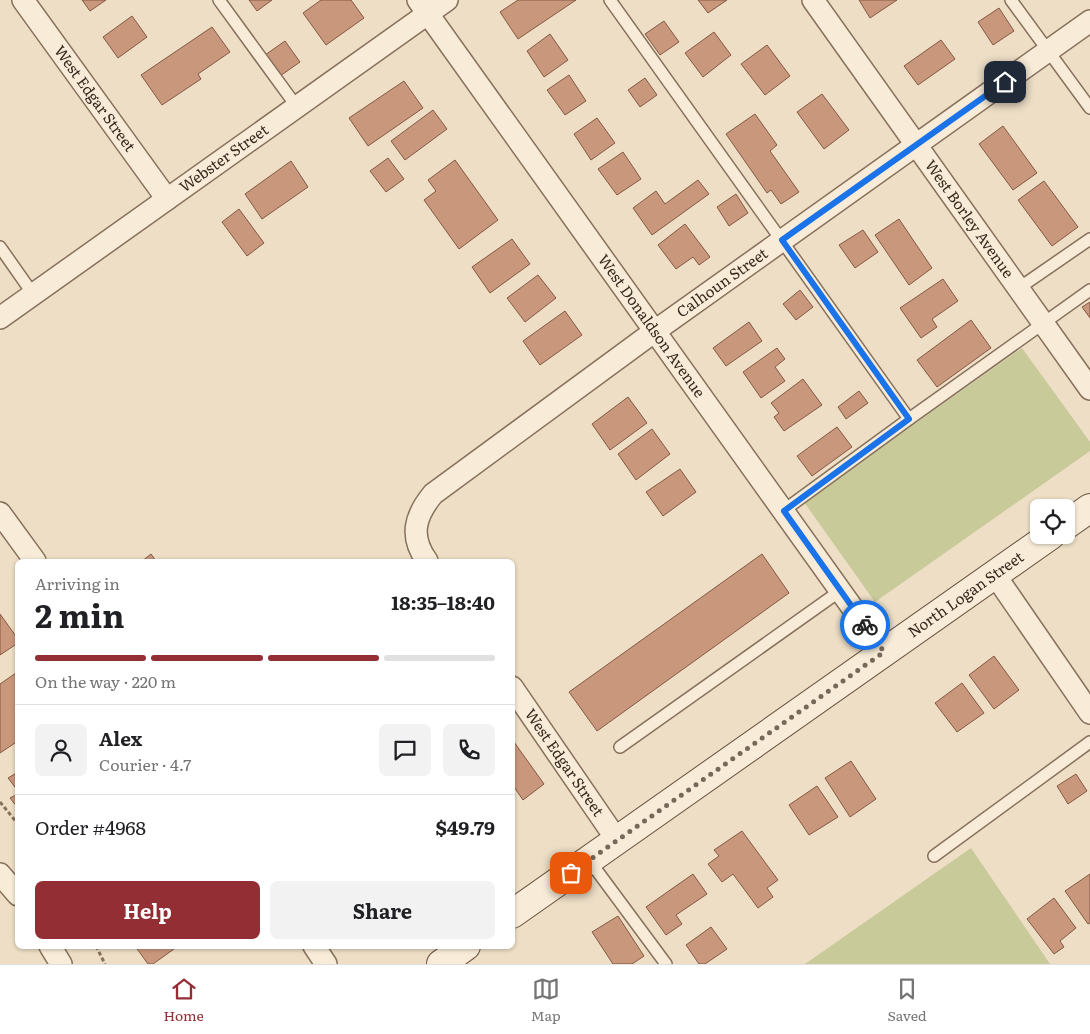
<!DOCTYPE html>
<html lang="en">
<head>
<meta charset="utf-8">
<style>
  body { margin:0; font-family:Literata,serif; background:#f2f2f2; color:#202124; height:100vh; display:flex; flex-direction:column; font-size:19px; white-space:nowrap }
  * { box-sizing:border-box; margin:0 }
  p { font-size:16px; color:#757577 }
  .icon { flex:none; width:28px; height:28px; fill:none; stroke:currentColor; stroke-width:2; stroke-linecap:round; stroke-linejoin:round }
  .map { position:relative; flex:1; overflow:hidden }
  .side { position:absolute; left:15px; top:559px; width:500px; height:390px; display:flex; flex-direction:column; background:#fff; border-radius:8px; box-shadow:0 1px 4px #0004 }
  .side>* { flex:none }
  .fabs { position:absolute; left:1030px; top:499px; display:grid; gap:10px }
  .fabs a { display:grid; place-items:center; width:45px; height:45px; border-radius:8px; background:#fff; box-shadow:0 1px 4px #0004; font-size:25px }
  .pin { position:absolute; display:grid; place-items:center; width:42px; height:42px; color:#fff; margin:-21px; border-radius:10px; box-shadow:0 2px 8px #0006 }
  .courier { position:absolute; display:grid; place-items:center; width:50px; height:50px; margin:-25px; border:4px solid #1a73e8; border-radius:50%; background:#fff; color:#222; box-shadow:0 1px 6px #0007 }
  .summary em { font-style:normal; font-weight:700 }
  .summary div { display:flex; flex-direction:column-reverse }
  .summary { display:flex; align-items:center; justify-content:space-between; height:85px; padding:0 20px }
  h1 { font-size:32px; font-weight:700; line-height:38px }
  .bar { display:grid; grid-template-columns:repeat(4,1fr); gap:8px 5px; align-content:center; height:60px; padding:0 20px }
  .bar i { height:6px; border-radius:4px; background:#e0e0e0 }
  .bar .current { background:#942e35 }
  .bar p { grid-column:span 4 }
  .line { display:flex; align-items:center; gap:12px; padding:0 20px; border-top:1px solid #e0e0e0 }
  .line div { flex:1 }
  .round { display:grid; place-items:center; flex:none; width:52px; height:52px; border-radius:8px; background:#f2f2f2 }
  .button { display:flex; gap:10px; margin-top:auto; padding:10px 20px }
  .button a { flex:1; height:58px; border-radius:8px; background:#942e35; color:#fff; font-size:20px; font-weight:700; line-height:58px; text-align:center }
  .button a+a { background:#f2f2f2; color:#202124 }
  .dock { display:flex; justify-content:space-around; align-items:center; height:70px; border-top:1px solid #e0e0e0; background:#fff; font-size:14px; color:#757577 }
  .dock a { display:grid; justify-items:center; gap:2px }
  .dock .current { color:#942e35 }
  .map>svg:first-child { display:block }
  .green { fill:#c8ca99 }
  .building { fill:#c9977c; stroke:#855943 }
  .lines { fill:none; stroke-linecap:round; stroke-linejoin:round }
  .lane-casing { stroke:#87705c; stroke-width:14 }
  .street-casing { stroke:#87705c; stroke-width:24 }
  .secondary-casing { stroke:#69513f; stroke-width:30 }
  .path { stroke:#87705c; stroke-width:3; stroke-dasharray:4 2.5; stroke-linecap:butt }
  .lane { stroke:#f8ecd8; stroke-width:11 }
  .street { stroke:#f8ecd8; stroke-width:21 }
  .secondary { stroke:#f8ecd8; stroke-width:28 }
  .done { stroke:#776859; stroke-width:5; stroke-dasharray:0 9 }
  .route { stroke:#1a73e8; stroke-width:6 }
  .labels { text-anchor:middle; stroke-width:4; stroke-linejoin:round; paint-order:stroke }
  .street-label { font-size:15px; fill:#38291f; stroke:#f4e9d5 }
</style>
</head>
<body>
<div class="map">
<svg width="1090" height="964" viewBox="0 0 1090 964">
  <rect width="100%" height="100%" fill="#eddec5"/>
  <g class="green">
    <path d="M1022,348l68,94v9l-215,151 -71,-100z"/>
    <path d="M971,848l79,116h-245z"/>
  </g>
  <g class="building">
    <path d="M82,0h24l-16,11z"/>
    <path d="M249,0h23l-15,11z"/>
    <path d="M321,0h30l13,18 -38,27 -23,-32z"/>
    <path d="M518,0h58l-58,39 -18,-27z"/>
    <path d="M698,0h29l-19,13z"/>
    <path d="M859,0h38l-27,18z"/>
    <path d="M999,8l15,23 -21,14 -15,-23z"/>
    <path d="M132,16l15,21 -29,21 -15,-21z"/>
    <path d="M664,21l15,21 -19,13 -15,-21z"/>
    <path d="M212,27l18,25 -32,22 3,5 -39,26 -21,-30z"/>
    <path d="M714,32l17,23 -28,22 -18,-24z"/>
    <path d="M550,34l18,26 -24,17 -17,-26z"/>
    <path d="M941,40l14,19 -37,26 -14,-19z"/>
    <path d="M285,41l15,21 -20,14 -15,-21z"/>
    <path d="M767,45l23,31 -25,19 -24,-31z"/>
    <path d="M569,75l17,26 -21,14 -18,-25z"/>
    <path d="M645,78l12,17 -17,12 -12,-17z"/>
    <path d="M404,81l19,27 -55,38 -19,-28z"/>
    <path d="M822,94l27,36 -25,19 -27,-37z"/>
    <path d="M433,110l14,19 -42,31 -14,-19z"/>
    <path d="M755,114l22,31 -7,6 29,41 -18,12 -10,-14 -4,3 -41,-59z"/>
    <path d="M597,118l18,25 -24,17 -17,-26z"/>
    <path d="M1003,126l34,47 -24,17 -34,-46z"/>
    <path d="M623,152l18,27 -24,16 -19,-26z"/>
    <path d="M388,158l16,21 -18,13 -16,-21z"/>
    <path d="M455,160l43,60 -39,29 -35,-49 12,-9 -8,-11z"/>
    <path d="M291,161l17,26 -46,32 -17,-25z"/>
    <path d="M698,180l11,14 -57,41 -19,-27 23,-17 9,13z"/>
    <path d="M1044,181l34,46 -26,19 -34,-46z"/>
    <path d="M736,194l12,19 -19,13 -12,-19z"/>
    <path d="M239,209l25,34 -17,13 -25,-34z"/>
    <path d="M899,219l33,49 -23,17 -34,-50z"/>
    <path d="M685,224l25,33 -11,8 -6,-8 -17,12 -18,-24z"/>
    <path d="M863,230l15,22 -23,16 -16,-23z"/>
    <path d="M512,239l18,25 -40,29 -18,-26z"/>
    <path d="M538,275l18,23 -31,24 -18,-24z"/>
    <path d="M943,279l15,22 -26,18 5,8 -16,11 -21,-30z"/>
    <path d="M800,290l13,17 -17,13 -13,-16z"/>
    <path d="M1090,302v16l-8,-11z"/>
    <path d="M565,311l17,24 -42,30 -17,-24z"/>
    <path d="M971,320l20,28 -54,39 -20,-27z"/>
    <path d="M749,322l13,19 -36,25 -13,-18z"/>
    <path d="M777,348l8,11 -10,8 10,14 -24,17 -18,-26z"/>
    <path d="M803,379l19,26 -38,26 -10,-14 5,-4 -8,-10z"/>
    <path d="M859,391l9,12 -22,16 -8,-12z"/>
    <path d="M628,397l19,26 -37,27 -18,-26z"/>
    <path d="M837,427l15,20 -40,29 -15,-20z"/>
    <path d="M652,429l18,25 -34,26 -18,-26z"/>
    <path d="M680,469l16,23 -33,24 -17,-24z"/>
    <path d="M151,554l5,7h-14z"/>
    <path d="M762,554l27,39 -192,138 -28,-39z"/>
    <path d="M0,614l18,25v4l-18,12z"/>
    <path d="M994,656l25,34 -25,19 -25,-34z"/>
    <path d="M16,673l2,2v66l-18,12v-69z"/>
    <path d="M962,683l22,30 -27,19 -22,-29z"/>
    <path d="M514,742l30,42 -21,16 -11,-16v-41z"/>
    <path d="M851,761l25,38 -26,18 -25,-39z"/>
    <path d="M18,772v19l-10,-13z"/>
    <path d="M1076,774l11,17 -19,13 -11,-18z"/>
    <path d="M817,786l21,31 -29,18 -20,-30z"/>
    <path d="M18,794v14l-8,-10z"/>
    <path d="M742,831l36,49 -11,8 6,9 -15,11 -25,-34 -11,8 -14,-18 11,-8 -5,-6z"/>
    <path d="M693,874l14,20 -31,21 6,9 -16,11 -20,-28z"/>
    <path d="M1090,874v49l-2,1 -23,-33z"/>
    <path d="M1054,898l22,30 -16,13 4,6 -10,7 -27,-35z"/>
    <path d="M618,916l26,40 -12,8h-19l-21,-32z"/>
    <path d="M711,927l16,22 -22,15h-6l-13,-19z"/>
    <path d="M135,946h36l3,3 -21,15h-5z"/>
  </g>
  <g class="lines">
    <g class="lane-casing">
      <g id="lane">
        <path d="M219,0l78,107"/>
        <path d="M610,0l299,419"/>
        <path d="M1011,0l79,108"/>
        <path d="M0,247l33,47"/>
        <path d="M1019,288l71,-49"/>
        <path d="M783,511l126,-92 181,-129"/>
        <path d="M620,747l220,-156"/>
        <path d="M934,856l156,-114"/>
        <path d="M589,860l77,104"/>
      </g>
    </g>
    <g class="street-casing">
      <g id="street">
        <path id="s1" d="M23,0l144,199"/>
        <path id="s2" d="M418,0l466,652"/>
        <path id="s3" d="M813,0l277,389"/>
        <path id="s4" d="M0,318l447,-318"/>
        <path d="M0,513l35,48"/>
        <path id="s5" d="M427,561c-18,-25 -12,-45 6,-67l222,-163 435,-310"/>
        <path d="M995,575l95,138"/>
        <path id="s6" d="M512,687l105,153"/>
        <path d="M0,874l18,21"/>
        <path d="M50,946l11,18"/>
        <path d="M314,946l12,18"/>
      </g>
    </g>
    <g class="secondary-casing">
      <g id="secondary">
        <path d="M1066,525l24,-17"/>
        <path id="s7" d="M512,914l539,-379"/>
        <path d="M441,964l25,-18"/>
      </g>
    </g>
    <g class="path">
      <path d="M0,802l18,22"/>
      <path d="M96,946l9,18"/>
    </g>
    <use href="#lane" class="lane"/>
    <use href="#street" class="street"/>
    <use href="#secondary" class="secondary"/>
  </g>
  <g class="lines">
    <path class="done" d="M571,873l313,-221 -19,-27"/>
    <path class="route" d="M865,625l-81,-114 125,-92 -127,-179 223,-158"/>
  </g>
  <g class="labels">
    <g class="street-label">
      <text dy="5" stroke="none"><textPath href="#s1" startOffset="122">West Edgar Street</textPath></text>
      <text dy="5" stroke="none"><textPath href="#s4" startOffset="275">Webster Street</textPath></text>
      <text dy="5" stroke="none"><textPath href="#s3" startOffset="269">West Borley Avenue</textPath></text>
      <text dy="5" stroke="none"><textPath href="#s5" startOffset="432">Calhoun Street</textPath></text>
      <text dy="5" stroke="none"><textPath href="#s2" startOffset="401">West Donaldson Avenue</textPath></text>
      <text dy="5" stroke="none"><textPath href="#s7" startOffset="555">North Logan Street</textPath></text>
      <text dy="5" stroke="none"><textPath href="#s6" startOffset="92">West Edgar Street</textPath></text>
    </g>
  </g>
</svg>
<div class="fabs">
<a><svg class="icon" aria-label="locate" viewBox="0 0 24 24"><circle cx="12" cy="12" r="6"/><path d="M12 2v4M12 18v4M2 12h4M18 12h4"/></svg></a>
</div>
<div class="pin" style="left:571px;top:873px;background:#ea580c"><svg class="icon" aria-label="bag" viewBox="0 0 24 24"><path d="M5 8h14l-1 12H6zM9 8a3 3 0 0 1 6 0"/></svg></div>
<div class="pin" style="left:1005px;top:82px;background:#1f2937"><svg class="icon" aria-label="home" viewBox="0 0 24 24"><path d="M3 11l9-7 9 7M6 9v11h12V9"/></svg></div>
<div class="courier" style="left:865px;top:625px"><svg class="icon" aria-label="bike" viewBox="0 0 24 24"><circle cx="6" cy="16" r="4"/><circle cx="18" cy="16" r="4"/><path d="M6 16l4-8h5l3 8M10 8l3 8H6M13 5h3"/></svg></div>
<section class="side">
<div class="summary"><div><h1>2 min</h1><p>Arriving in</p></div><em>18:35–18:40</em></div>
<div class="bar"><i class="current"></i><i class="current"></i><i class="current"></i><i></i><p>On the way · 220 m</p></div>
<div class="line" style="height:90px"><a class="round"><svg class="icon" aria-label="person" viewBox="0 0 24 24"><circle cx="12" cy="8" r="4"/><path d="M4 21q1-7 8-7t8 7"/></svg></a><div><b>Alex</b><p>Courier · 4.7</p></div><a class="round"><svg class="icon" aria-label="chat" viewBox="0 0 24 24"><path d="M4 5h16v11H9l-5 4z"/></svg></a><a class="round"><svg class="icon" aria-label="phone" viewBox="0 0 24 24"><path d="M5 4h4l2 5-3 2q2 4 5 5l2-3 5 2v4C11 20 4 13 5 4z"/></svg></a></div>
<div class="line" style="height:65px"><div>Order #4968</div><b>$49.79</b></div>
<div class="button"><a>Help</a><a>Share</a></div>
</section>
</div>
<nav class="dock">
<a class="current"><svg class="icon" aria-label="home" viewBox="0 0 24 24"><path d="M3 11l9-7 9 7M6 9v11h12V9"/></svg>Home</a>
<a><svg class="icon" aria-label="map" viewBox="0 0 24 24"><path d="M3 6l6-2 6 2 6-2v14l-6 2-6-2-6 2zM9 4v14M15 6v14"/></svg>Map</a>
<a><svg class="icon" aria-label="saved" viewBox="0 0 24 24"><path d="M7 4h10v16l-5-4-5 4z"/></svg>Saved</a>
</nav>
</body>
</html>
